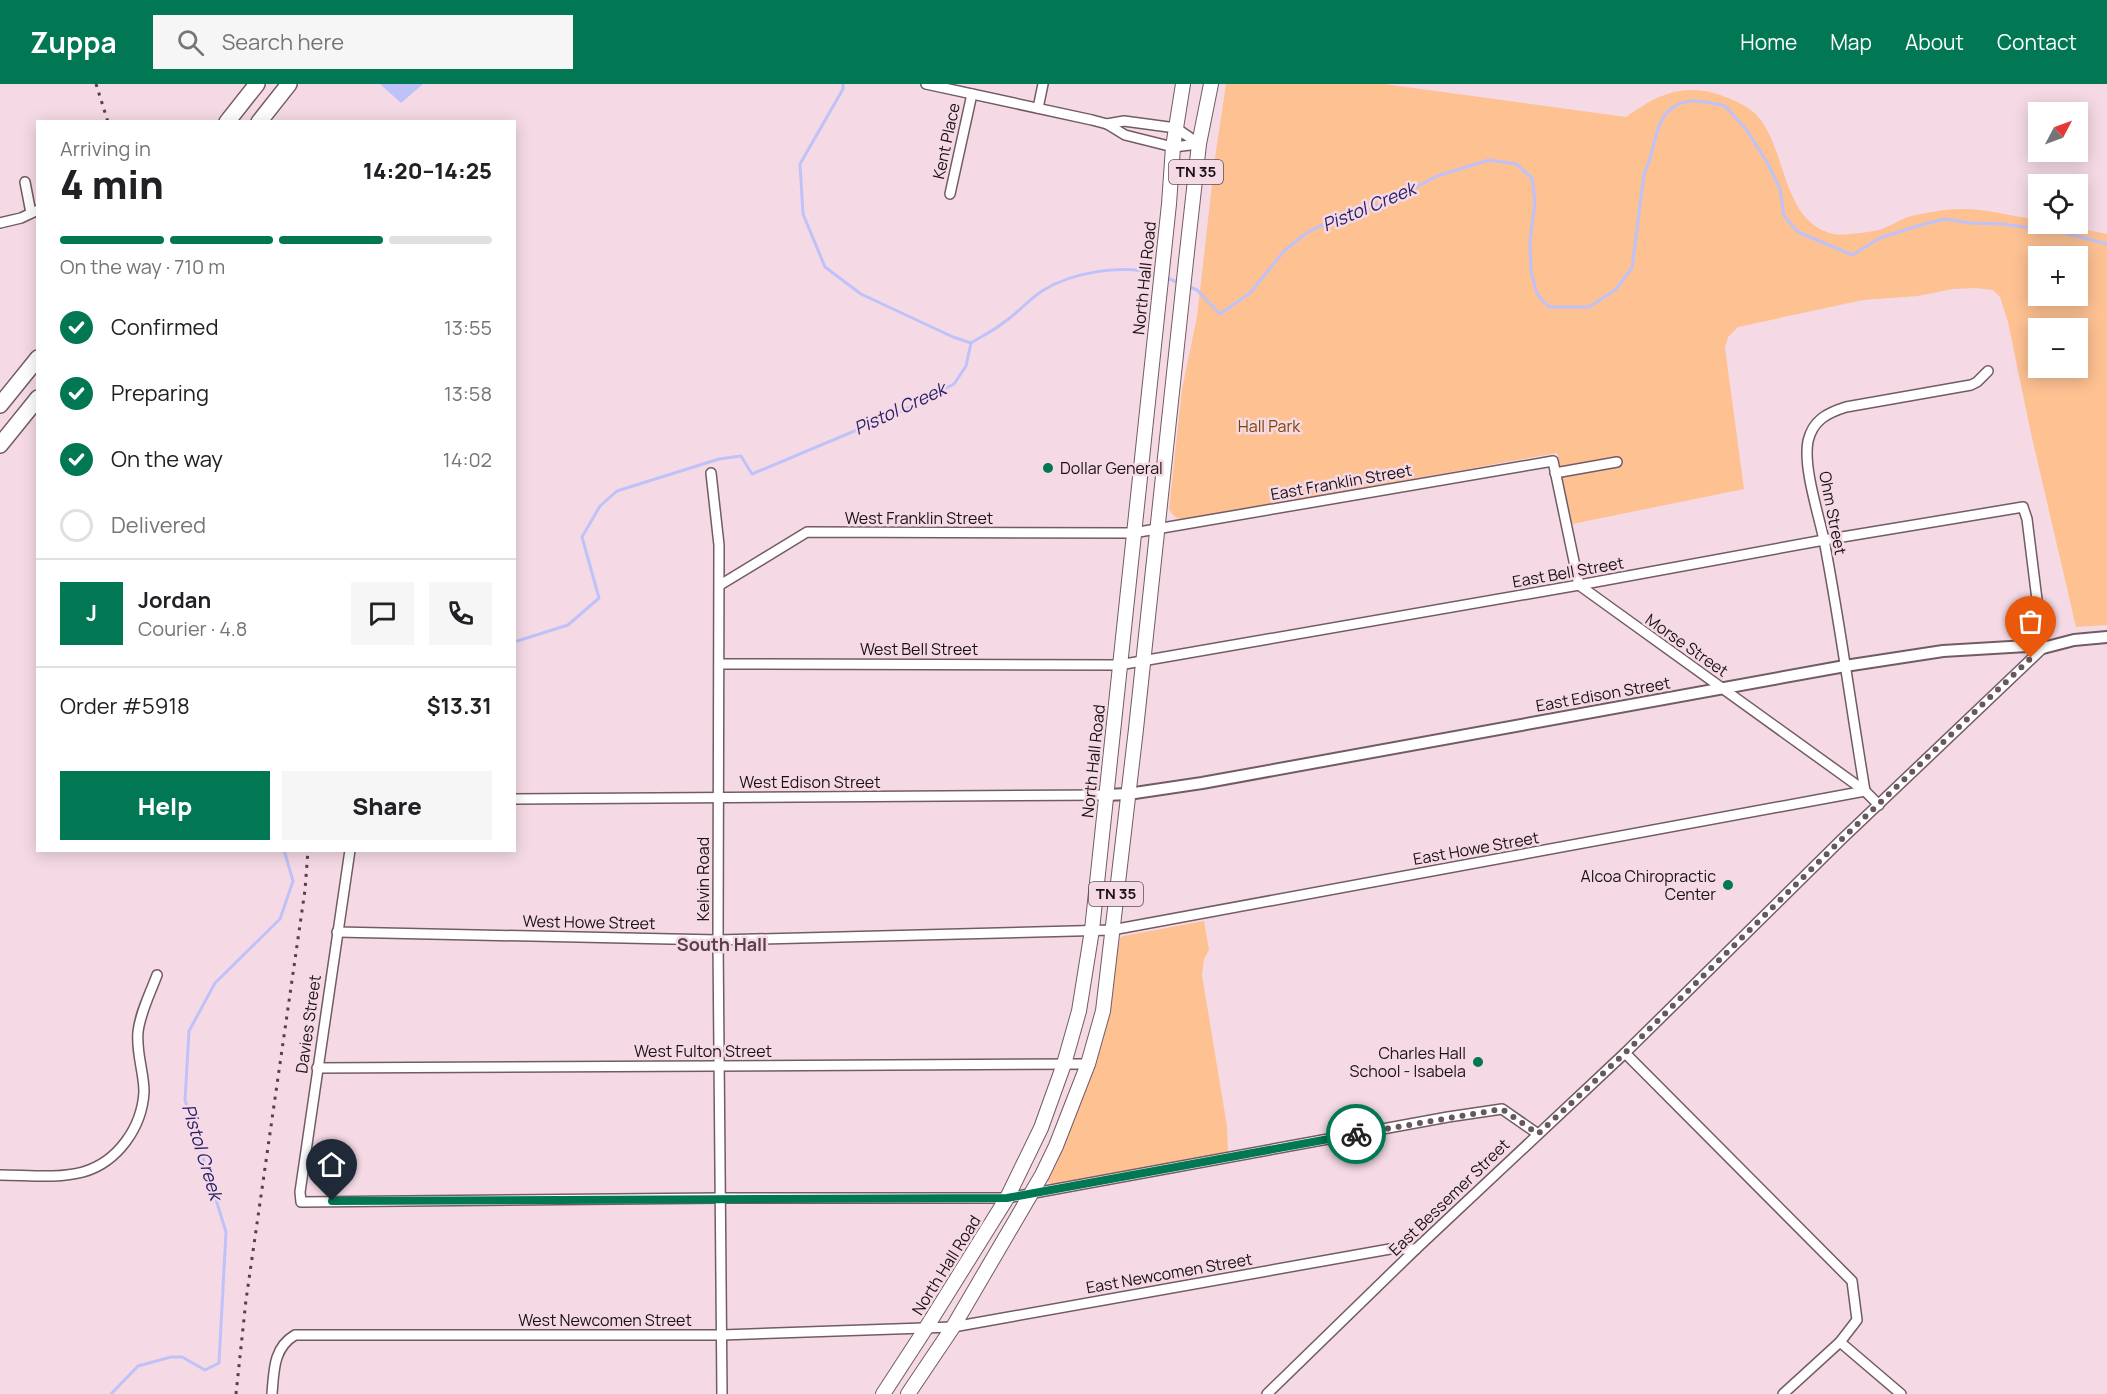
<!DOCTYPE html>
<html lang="en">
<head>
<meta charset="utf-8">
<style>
  body { margin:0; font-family:Manrope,sans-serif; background:#f6f6f6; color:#202124; height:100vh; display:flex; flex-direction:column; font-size:22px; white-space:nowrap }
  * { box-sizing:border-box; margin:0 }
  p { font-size:20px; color:#757577 }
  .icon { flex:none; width:33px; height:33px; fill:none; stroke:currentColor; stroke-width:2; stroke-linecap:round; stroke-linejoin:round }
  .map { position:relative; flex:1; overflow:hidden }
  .sheet { position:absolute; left:36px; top:36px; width:480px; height:732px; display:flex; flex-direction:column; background:#fff; border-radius:0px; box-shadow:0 3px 15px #0003 }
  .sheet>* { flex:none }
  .needle { width:39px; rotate:49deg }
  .tools { position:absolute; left:2028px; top:18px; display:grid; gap:12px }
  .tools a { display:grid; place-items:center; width:60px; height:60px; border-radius:0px; background:#fff; box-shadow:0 3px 15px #0003; font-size:30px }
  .pin { position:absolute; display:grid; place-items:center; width:51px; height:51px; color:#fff; margin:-62px -26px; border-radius:50% 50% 50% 0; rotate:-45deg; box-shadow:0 0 6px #0007 }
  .pin .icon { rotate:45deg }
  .courier { position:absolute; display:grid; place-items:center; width:60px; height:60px; margin:-30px; border:4px solid #017753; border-radius:50%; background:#fff; color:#222; box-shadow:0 2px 8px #0007 }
  .overview em { font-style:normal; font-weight:800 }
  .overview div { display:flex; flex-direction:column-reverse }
  .overview { display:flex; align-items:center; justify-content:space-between; height:102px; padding:0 24px }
  h1 { font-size:39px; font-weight:800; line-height:45px }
  .bar { display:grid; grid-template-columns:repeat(4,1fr); gap:9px 6px; align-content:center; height:72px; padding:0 24px }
  .bar i { height:8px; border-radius:4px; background:#e0e0e0 }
  .bar .current { background:#017753 }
  .bar p { grid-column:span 4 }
  .line { display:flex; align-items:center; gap:15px; padding:0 24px; border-top:2px solid #e0e0e0 }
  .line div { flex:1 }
  .round { display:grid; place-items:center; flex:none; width:63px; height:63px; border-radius:0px; background:#f6f6f6 }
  ol { padding:0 24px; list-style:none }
  li { display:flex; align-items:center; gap:18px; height:66px }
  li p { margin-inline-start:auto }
  li .icon { padding:6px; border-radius:50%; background:#017753; color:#fff; stroke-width:4 }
  li:last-child { color:#757577 }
  li i { width:33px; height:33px; border:3px solid #e0e0e0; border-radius:50% }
  .cta { display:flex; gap:12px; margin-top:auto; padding:12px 24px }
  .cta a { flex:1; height:69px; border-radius:0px; background:#017753; color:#fff; font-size:24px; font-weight:800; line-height:69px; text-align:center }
  .cta a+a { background:#f6f6f6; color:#202124 }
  header { display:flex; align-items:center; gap:36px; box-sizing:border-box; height:84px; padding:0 30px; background:#017753; color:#fff }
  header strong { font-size:28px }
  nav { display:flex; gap:33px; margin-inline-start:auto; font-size:21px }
  .search { width:420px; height:54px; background:#f6f6f6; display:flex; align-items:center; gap:15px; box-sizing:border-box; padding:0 21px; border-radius:0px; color:#757577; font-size:22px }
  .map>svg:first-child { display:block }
  .green { fill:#fdc192; fill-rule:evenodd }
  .water { fill:#bfc2f8 }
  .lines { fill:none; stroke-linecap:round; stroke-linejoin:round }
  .stream { stroke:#bfc2f8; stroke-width:3 }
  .minor-casing { stroke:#725b65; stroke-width:12 }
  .tertiary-casing { stroke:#725b65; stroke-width:14 }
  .primary-casing { stroke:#725b65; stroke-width:16 }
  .trunk-casing { stroke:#725b65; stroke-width:18 }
  .minor { stroke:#fff; stroke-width:9 }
  .tertiary { stroke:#fff; stroke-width:10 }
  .primary { stroke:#fff; stroke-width:14 }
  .trunk { stroke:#fff; stroke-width:15 }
  .rail { stroke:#4f4248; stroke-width:3; stroke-dasharray:3 6; stroke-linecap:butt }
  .done { stroke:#67575e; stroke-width:6; stroke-dasharray:0 10.8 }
  .route { stroke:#017753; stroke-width:8 }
  .poi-dot { fill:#017753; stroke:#f5dae5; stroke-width:2 }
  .labels { text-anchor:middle; stroke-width:5; stroke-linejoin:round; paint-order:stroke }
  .shield { fill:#f5dae5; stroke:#5c4d53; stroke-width:1.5 }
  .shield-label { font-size:15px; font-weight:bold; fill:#1a1115 }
  .street-label { font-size:16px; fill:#1a1115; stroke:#f5dae5 }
  .park-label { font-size:16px; fill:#7b440a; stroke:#f5dae5 }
  .poi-label { font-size:16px; fill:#1a1115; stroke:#f5dae5; text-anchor:end }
  .water-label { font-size:18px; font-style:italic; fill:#29206b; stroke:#f5dae5 }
  .neighbourhood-label { font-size:18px; font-weight:bold; fill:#57424b; stroke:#f5dae5 }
</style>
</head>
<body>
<header>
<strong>Zuppa</strong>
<div class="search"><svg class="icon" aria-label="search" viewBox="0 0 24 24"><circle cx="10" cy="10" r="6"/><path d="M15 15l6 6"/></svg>Search here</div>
<nav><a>Home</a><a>Map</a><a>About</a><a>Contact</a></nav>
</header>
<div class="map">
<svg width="2107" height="1310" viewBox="0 0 2107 1310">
  <rect width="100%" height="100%" fill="#f5dae5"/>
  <g class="green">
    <path d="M1226,0h158l242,33c29,-20 51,-33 88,-24 16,5 35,12 46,26 27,35 23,103 73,115 9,2 36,-2 46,-4 10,-3 19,-9 29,-13 14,-4 34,-7 49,-8 27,-1 55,7 81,11v4h20l49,10v391l-31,2 -46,-198 -22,-107 -8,-25 -7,-7 -18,-2 -22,1 -35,7 -55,4 -125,27 -10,10 -3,11 19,141 -172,35 -15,-71 -371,67c-8,-1 -13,-3 -17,-11l13,-120 15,-72 18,-159zM2038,172h40v40h-40zM2038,244h40v40h-40z"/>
    <path d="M1204,837l5,29 -5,9 -2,16 25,151 1,26 -177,32 -5,-4 26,-54 27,-72 -1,-4 9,-37 13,-75 3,-2z"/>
  </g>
  <path class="water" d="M380,0h43l-22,19z"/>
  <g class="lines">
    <g class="stream">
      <path d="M843,0v5l-43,75 3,50 22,53 36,27 92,43 18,6"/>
      <path d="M1164,193l16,6"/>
      <path d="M1187,202l10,4 23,24 30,-21 34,-42 21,-17 13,-7 75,-27 44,-24 52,-16 27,4 16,14 3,24 -5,39 1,30 6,23 12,13h40l26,-17 17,-22 12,-94c15,-29 7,-69 48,-73 11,-1 23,3 33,5l21,23 22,35 12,25 4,27 14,16 54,23 28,-17 37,-12 28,-7 26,4 32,1 62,9 42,11"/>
      <path d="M514,558l54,-17 31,-27 -17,-61 18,-31 17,-15 102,-32 22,-3 11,18 150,-63 52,-27 12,-18 5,-23c11,-7 22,-12 32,-20 14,-9 25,-23 39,-32 30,-19 83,-28 116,-16"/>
      <path d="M111,1310l27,-28 33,-9h11l23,13 14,-7 7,-131 -41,-132 4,-69 26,-48 65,-64 13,-38 -9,-31"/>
    </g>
    <g class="minor-casing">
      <g id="minor">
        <path d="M926,0l166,36 15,4 18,11 48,12 26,-3"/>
        <path d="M1038,24l5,-24"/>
        <path d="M1107,40l17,-3 52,7 23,16"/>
        <path d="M25,98l6,31"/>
        <path d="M950,110l22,-100"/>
        <path d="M0,139l21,-5 17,-8"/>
        <path d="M711,389l8,72 -1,395 4,454"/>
        <path d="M1555,389l62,-11"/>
        <path d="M720,501l87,-53 326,1 420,-72 26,124 286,206 14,14"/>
        <path d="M720,580l399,1 460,-80 245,-45 199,-33 4,12 16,129 -202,192 -216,213 -209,196 -149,145"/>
        <path d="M514,715l591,-4"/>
        <path d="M350,766l-50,342 1,10 419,-4h287l441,-81 54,-8 36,25"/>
        <path d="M337,848l381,8 394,-10 753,-139c-14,-84 -25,-168 -41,-251 -6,-28 -21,-73 -16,-99 5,-21 19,-28 38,-34l125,-22 6,-3 11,-11"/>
        <path d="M1625,969l227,228 5,39 -17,22 -57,52"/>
        <path d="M317,984l771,-4"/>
        <path d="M0,1091c27,0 57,4 83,-3 35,-10 59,-45 61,-80 0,-20 -8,-39 -6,-60 2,-19 12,-38 19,-57"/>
        <path d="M1840,1258l61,52"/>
        <path d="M272,1310c2,-23 1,-46 23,-59h427l231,-8 437,-78h26"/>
      </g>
    </g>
    <g class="tertiary-casing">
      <path id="tertiary" d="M1105,711l23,-1 74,-11 643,-117 98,-15 84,-5 16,2 31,-8 33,-3"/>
    </g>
    <g class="primary-casing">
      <g id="primary">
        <path d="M883,1310l43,-66 81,-130 34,-70 23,-64 15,-53 13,-81 77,-726 4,-57 10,-63"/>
        <path d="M908,1310l45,-67 89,-152 14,-29 32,-82 15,-53 33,-282 50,-468 13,-117 12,-60"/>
      </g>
    </g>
    <g class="trunk-casing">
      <g id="trunk">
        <path d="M227,38l30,-38"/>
        <path d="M259,38l30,-38"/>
        <path d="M0,321l38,-47"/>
        <path d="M0,361l38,-47"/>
      </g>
    </g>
    <use href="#minor" class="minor"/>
    <use href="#tertiary" class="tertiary"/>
    <use href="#primary" class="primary"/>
    <use href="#trunk" class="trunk"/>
    <g class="rail">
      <path d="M96,0l12,38"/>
      <path d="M236,1310l10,-94 59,-410 3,-40"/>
    </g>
  </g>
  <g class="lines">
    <path class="done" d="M1356,1050l146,-25 36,25 87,-81 216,-213 190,-182"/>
    <path class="route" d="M332,1117l675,-3 349,-64"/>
  </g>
  <g class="poi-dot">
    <circle cx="1048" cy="384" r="6"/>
    <circle cx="1728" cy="801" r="6"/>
    <circle cx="1478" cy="978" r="6"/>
  </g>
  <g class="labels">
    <g class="shield">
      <rect x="1169" y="76" width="54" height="24" rx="4.5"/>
      <rect x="1089" y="798" width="54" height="24" rx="4.5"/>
    </g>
    <g class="shield-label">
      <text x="1196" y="93">TN 35</text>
      <text x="1116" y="815">TN 35</text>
    </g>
    <g class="street-label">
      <text transform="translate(946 57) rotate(-78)" y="6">Kent Place</text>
      <text transform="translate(1144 194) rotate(-84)" y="6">North Hall Road</text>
      <text transform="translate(1341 398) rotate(-10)" y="6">East Franklin Street</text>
      <text transform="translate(1833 429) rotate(79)" y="6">Ohm Street</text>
      <text x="919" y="440">West Franklin Street</text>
      <text transform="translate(1568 488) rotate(-10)" y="6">East Bell Street</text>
      <text transform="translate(1687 561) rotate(35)" y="6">Morse Street</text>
      <text x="919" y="571">West Bell Street</text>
      <text transform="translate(1603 610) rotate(-10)" y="6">East Edison Street</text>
      <text transform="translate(1093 677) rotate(-84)" y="6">North Hall Road</text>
      <text x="810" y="704">West Edison Street</text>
      <text transform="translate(1476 764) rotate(-10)" y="6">East Howe Street</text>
      <text transform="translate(703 795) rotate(-90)" y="6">Kelvin Road</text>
      <text transform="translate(589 838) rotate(1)" y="6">West Howe Street</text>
      <text transform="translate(308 940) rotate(-82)" y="6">Davies Street</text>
      <text x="703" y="973">West Fulton Street</text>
      <text transform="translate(1449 1113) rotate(-44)" y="6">East Bessemer Street</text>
      <text transform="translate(946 1181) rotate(-58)" y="6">North Hall Road</text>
      <text transform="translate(1169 1189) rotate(-10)" y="6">East Newcomen Street</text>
      <text x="605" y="1242">West Newcomen Street</text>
    </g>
    <g class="park-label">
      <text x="1269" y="348">Hall Park</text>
    </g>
    <g class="poi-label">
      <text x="1060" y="390" text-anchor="start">Dollar General</text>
      <text x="1716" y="798">Alcoa Chiropractic<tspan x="1716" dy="18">Center</tspan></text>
      <text x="1466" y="975">Charles Hall<tspan x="1466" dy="18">School - Isabela</tspan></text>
    </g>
    <g class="water-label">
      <text transform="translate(1369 123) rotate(-23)" y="6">Pistol Creek</text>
      <text transform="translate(900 325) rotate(-25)" y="6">Pistol Creek</text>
      <text transform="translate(202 1068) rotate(73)" y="6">Pistol Creek</text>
    </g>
    <g class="neighbourhood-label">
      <text x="722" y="867">South Hall</text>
    </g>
  </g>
</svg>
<div class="tools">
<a><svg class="needle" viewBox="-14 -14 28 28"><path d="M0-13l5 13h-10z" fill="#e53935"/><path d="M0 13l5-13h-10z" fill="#757577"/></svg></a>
<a><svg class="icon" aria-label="locate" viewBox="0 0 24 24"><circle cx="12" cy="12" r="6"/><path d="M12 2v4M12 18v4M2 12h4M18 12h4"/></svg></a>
<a>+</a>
<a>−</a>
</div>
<div class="pin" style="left:2031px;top:574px;background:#ea580c"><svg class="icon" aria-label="bag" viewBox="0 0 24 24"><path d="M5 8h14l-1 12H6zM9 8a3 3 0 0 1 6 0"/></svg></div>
<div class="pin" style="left:332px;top:1117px;background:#1f2937"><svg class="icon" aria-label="home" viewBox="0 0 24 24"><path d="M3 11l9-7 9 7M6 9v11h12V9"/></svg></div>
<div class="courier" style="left:1356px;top:1050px"><svg class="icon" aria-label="bike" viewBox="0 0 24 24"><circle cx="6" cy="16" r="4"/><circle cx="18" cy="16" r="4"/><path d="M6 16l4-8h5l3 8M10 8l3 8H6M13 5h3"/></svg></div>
<section class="sheet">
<div class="overview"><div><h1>4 min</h1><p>Arriving in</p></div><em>14:20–14:25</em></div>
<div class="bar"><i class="current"></i><i class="current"></i><i class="current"></i><i></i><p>On the way · 710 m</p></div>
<ol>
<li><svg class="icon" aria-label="check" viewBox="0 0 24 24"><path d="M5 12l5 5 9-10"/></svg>Confirmed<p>13:55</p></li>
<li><svg class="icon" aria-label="check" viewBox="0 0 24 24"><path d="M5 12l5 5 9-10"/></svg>Preparing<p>13:58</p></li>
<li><svg class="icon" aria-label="check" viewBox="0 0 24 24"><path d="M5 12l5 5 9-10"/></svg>On the way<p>14:02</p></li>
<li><i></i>Delivered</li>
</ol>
<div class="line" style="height:108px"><b class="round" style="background:#017753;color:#fff">J</b><div><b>Jordan</b><p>Courier · 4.8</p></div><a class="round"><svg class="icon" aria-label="chat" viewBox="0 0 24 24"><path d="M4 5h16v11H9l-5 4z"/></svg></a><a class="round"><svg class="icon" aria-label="phone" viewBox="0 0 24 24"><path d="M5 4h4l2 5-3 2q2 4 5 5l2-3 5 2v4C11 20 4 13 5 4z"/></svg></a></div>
<div class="line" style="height:78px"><div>Order #5918</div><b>$13.31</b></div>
<div class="cta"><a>Help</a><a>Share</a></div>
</section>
</div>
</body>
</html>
